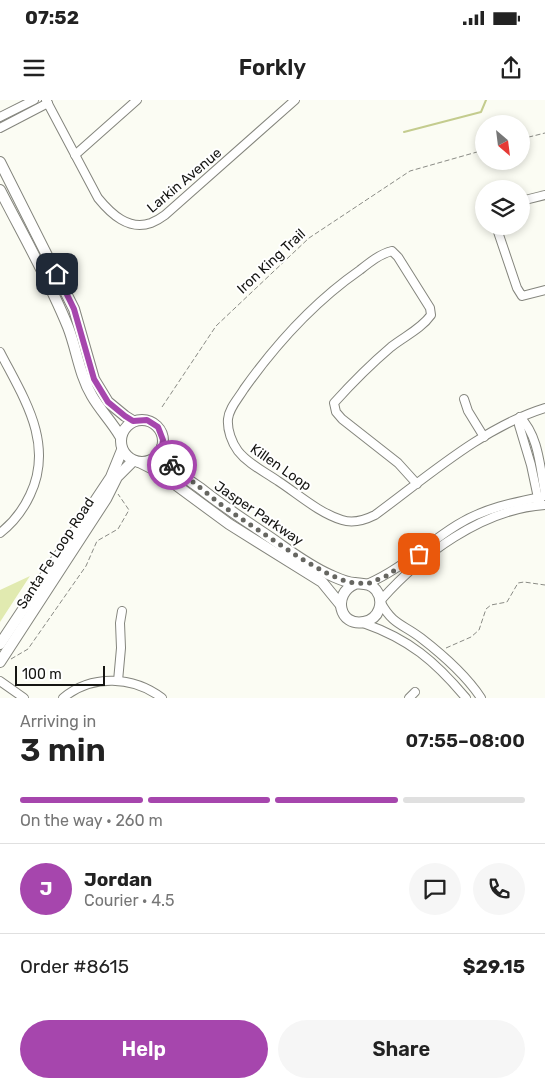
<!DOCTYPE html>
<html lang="en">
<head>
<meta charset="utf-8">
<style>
  body { margin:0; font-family:Rubik,sans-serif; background:#f6f6f6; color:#222; height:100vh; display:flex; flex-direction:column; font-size:19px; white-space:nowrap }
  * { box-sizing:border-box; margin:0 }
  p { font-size:16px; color:#767676 }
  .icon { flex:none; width:28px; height:28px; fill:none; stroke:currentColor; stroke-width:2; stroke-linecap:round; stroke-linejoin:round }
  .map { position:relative; height:598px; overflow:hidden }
  .panel { display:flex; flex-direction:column; background:#fff; flex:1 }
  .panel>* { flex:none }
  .needle { width:32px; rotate:152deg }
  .controls { position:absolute; left:475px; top:15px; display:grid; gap:10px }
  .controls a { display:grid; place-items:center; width:55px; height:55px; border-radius:50%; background:#fff; box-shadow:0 2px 8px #0003; font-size:25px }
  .scale { position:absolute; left:15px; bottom:12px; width:90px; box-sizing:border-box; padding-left:5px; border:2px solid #151512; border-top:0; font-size:14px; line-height:18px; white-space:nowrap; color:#151512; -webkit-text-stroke:4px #fff; paint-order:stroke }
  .pin { position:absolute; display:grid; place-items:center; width:42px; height:42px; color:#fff; margin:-21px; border-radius:10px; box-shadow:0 2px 8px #0006 }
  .courier { position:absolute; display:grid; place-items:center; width:50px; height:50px; margin:-25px; border:4px solid #a646ad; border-radius:50%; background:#fff; color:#222; box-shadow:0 1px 6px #0007 }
  .head em { font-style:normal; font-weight:600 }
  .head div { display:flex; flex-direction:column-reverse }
  .head { display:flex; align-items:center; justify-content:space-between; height:85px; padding:0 20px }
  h1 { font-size:32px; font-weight:600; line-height:38px }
  .bar { display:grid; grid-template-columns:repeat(4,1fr); gap:8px 5px; align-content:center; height:60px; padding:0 20px }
  .bar i { height:6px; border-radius:4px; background:#e0e0e0 }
  .bar .active { background:#a646ad }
  .bar p { grid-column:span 4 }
  .line { display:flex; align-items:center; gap:12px; padding:0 20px; border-top:1px solid #e0e0e0 }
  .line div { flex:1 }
  .round { display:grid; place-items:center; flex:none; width:52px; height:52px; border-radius:26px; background:#f6f6f6 }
  .action { display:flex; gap:10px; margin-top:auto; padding:10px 20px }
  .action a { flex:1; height:58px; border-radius:30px; background:#a646ad; color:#fff; font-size:20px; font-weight:600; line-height:58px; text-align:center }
  .action a+a { background:#f6f6f6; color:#222 }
  .status { display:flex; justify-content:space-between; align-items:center; height:35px; padding:0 25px; background:#fff; direction:ltr }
  .status svg { height:14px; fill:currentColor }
  header { display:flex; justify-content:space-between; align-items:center; height:65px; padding:0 20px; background:#fff; font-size:22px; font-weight:600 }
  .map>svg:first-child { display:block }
  .green { fill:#e1eab0 }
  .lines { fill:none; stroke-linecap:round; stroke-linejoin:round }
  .stream { stroke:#c4cc8e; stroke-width:2 }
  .minor-casing { stroke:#84857d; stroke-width:10 }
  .major-casing { stroke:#84857d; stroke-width:12 }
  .path { stroke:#8a8b85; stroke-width:1; stroke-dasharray:5 2.5; stroke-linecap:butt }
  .minor { stroke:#fff; stroke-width:8 }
  .major { stroke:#fff; stroke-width:10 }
  .done { stroke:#666661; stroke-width:5; stroke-dasharray:0 9 }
  .route { stroke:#a646ad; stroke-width:6 }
  .labels { text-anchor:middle; stroke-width:4; stroke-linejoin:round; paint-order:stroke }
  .street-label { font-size:14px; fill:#151512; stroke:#fff }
</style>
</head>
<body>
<div class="status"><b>07:52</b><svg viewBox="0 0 49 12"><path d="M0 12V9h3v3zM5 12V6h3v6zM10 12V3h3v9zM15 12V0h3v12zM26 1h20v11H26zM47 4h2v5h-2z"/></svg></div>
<header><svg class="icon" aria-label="menu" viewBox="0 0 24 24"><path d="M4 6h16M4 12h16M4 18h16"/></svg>Forkly<svg class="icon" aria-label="share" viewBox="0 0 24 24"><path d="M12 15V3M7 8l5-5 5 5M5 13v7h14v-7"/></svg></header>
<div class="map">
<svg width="545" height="598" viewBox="0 0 545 598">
  <rect width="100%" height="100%" fill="#fbfcf3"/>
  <path class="green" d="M30,476l-2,3 -28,43v-32z"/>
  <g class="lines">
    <path class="stream" d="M404,32l77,-20 5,-12"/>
    <g class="minor-casing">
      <g id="minor">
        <path d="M46,0l52,98c13,16 31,33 53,25 5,-2 10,-5 14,-8l130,-115"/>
        <path d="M0,17l34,-17"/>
        <path d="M0,28l48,-25"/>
        <path d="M75,55l62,-55"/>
        <path d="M521,101l24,-6"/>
        <path d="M496,126l21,62 5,8 23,-6"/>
        <path d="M0,252c23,45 55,91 30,143 -7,15 -17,28 -30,38"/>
        <path d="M464,299l4,12 16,26"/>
        <path d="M520,317l-1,8 12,40 7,33 2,3"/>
        <path d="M520,317c19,19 20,51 25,76"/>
        <path d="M417,384l-19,-21 -56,-44 -6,-7 -2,-9c18,-20 37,-39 57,-56 14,-11 30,-18 40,-32l-1,-7 -32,-51 -6,-6c-12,3 -22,11 -32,19 -46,32 -84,74 -116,119 -6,10 -15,19 -16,30 -1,11 4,24 10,32 10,13 27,21 40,30 20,13 41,32 64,39 12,4 23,0 33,-5 52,-38 108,-88 170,-107"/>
        <path d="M367,484c35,-15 59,-40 90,-59 27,-17 58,-23 88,-29"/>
        <path d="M381,500c40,-45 101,-91 164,-95"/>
        <path d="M381,503c12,22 22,21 40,35 22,17 45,37 60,60"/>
        <path d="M363,523c46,16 72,38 103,75"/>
        <path d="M0,581l24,17"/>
        <path d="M118,581l3,-33 -1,-25 2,-12"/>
        <path d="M63,598c29,-24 70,-22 99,0"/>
        <path d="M409,598l6,-6"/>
      </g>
    </g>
    <g class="major-casing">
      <g id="major">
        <path d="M0,62l74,147 20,70 14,23 17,14 8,5"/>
        <path d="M0,90c23,45 49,90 68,137 9,23 11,47 24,69 8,14 20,26 28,40"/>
        <circle cx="142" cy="341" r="21"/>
        <path d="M162,347c3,8 5,14 11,20 8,8 18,15 27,21 21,17 43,31 65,46 21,14 42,31 65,41 7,3 17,8 25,8 8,1 15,0 21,7 9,12 3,29 -12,32 -25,5 -32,-28 -9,-38"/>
        <path d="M139,362l18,9 72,53 93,58 18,22"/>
        <path d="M0,544l111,-167 11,-27"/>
        <path d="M0,562l106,-163 11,-22 16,-16"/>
      </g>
    </g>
    <g class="path">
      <path d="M521,39l24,-6"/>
      <path d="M162,307l54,-81 93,-88 101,-67 74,-21"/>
      <path d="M446,548l25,-11 8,-7 7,-21 5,-4 16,-3 11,-19 6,-1 21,3"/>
      <path d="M11,559l17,-10 58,-83 11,-25 21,-12 11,-19 -11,-16"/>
    </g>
    <use href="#minor" class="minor"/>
    <use href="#major" class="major"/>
  </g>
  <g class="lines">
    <path class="done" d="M172,365l52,42 76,51 30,17 18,7 19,2 19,-8 33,-22"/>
    <path class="route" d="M57,174l17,35 20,70 14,23 17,14 8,5 14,-1 11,7 5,13 -1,7 5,13 5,5"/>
  </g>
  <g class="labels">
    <g class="street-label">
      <text transform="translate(184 80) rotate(-40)" y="5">Larkin Avenue</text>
      <text transform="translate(271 161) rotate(-43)" y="5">Iron King Trail</text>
      <text transform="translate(281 367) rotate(35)" y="5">Killen Loop</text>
      <text transform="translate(259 413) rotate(34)" y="5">Jasper Parkway</text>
      <text transform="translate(55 453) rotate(-57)" y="5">Santa Fe Loop Road</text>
    </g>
  </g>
</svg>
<div class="controls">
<a><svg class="needle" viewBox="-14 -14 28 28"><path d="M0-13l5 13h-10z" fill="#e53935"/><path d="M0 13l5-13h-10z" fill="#767676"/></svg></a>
<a><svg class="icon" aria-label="layers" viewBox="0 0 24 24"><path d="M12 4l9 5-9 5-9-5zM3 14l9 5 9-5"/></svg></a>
</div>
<div class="scale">100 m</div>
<div class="pin" style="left:419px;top:454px;background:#ea580c"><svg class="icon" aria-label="bag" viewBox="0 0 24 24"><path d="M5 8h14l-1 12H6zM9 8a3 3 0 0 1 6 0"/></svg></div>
<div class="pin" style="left:57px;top:174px;background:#1f2937"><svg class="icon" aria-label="home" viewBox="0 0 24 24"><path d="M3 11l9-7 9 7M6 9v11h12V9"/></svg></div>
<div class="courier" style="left:172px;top:365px"><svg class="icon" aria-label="bike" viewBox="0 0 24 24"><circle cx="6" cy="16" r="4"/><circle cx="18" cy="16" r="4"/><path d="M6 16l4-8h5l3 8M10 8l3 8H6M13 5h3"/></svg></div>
</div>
<section class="panel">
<div class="head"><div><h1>3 min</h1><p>Arriving in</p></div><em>07:55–08:00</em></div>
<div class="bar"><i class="active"></i><i class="active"></i><i class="active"></i><i></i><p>On the way · 260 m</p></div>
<div class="line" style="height:90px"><b class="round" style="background:#a646ad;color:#fff">J</b><div><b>Jordan</b><p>Courier · 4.5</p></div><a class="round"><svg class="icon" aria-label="chat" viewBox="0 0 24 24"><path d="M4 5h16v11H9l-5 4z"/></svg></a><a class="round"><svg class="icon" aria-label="phone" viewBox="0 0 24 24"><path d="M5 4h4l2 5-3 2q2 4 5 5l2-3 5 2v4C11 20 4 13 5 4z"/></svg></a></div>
<div class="line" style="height:65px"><div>Order #8615</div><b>$29.15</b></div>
<div class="action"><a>Help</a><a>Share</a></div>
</section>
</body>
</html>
